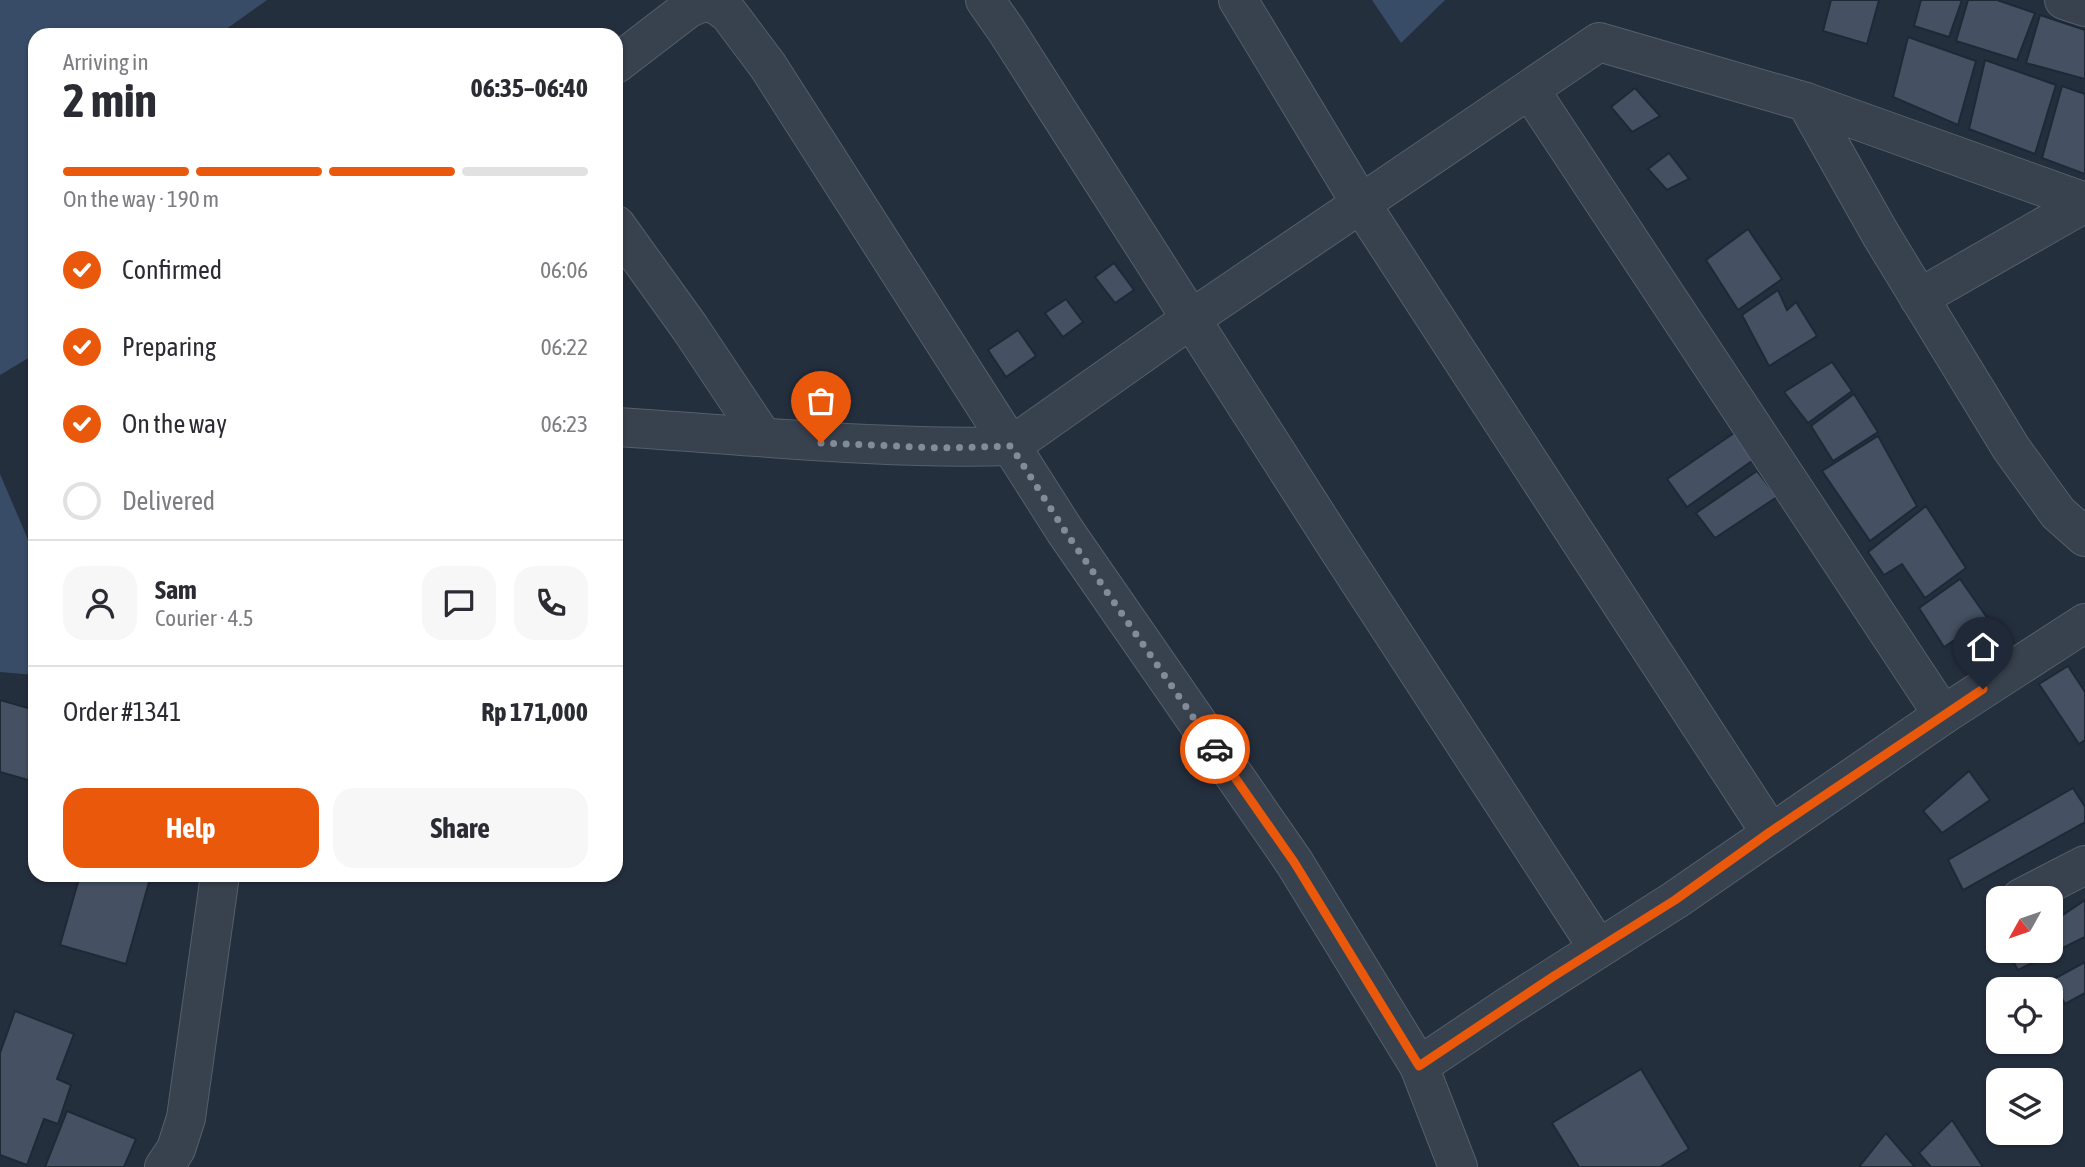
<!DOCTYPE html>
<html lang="en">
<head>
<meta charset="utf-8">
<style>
  body { margin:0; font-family:"Asap Condensed",sans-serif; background:#f7f7f7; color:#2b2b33; height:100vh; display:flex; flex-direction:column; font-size:26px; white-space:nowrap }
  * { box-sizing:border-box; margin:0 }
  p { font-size:23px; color:#7c7c81 }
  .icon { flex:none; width:38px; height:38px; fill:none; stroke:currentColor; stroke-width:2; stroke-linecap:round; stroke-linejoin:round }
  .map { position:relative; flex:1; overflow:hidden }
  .panel { position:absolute; left:28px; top:28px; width:595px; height:854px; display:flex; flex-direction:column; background:#fff; border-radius:21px; box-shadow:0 2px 5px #0004 }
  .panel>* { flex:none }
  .needle { width:46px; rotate:230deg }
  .buttons { position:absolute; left:1986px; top:886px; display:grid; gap:14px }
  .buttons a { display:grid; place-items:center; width:77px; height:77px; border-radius:14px; background:#fff; box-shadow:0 2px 5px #0004; font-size:35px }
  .pin { position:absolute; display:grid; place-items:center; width:60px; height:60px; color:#fff; margin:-72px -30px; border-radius:50% 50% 50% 0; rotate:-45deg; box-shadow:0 0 7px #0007 }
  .pin .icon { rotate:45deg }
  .courier { position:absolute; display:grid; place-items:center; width:70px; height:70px; margin:-35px; border:5px solid #ea580c; border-radius:50%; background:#fff; color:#222; box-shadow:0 2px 9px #0007 }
  .headline em { font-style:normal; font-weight:700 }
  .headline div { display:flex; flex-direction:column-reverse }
  .headline { display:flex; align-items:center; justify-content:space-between; height:119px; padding:0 35px }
  h1 { font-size:46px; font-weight:700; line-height:52px }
  .bar { display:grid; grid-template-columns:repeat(4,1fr); gap:10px 7px; align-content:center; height:84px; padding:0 35px }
  .bar i { height:9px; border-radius:5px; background:#e1e1e2 }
  .bar .selected { background:#ea580c }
  .bar p { grid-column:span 4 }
  .line { display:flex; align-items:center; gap:18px; padding:0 35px; border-top:2px solid #e1e1e2 }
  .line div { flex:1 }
  .round { display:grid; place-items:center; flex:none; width:74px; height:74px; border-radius:21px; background:#f7f7f7 }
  ol { padding:0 35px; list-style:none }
  li { display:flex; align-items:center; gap:21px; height:77px }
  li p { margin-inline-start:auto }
  li .icon { padding:7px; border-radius:50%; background:#ea580c; color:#fff; stroke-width:4 }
  li:last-child { color:#7c7c81 }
  li i { width:38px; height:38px; border:4px solid #e1e1e2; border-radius:50% }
  .primary-button { display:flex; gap:14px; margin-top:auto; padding:14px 35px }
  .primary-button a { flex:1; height:80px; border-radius:21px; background:#ea580c; color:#fff; font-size:28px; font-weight:700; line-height:80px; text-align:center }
  .primary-button a+a { background:#f7f7f7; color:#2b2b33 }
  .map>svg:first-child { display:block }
  .water { fill:#394c67 }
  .building { fill:#455162; stroke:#1f2835; stroke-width:2 }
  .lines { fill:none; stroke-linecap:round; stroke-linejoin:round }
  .minor-casing { stroke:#565f6c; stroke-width:40 }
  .minor { stroke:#38414e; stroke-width:38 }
  .done { stroke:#828b98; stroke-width:7; stroke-dasharray:0 12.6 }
  .route { stroke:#ea580c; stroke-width:9 }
</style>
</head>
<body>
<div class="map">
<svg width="2085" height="1167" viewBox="0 0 2085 1167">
  <rect width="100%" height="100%" fill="#242f3e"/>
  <g class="water">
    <path d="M0,0h267l-49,35h-183v319l-35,21z"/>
    <path d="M1372,0h73l-44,43z"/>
    <path d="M0,474l35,82v119l-35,-3z"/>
  </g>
  <g class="building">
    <path d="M1831,0h48l-12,44 -44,-13z"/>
    <path d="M1921,0h41l-13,37 -35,-11z"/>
    <path d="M1968,0h29l38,13 -18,47 -61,-19z"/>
    <path d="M2040,15l45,15v49l-59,-16z"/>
    <path d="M1908,37l68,24 -18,64 -65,-28z"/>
    <path d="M1985,60l71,25 -21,69 -66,-25z"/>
    <path d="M2062,86l23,8v80l-43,-16z"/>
    <path d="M1635,88l25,28 -28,16 -21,-25z"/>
    <path d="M1669,153l20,26 -22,11 -19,-21z"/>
    <path d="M1748,229l34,50 -44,31 -32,-50z"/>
    <path d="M1114,263l20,27 -19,13 -20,-26z"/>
    <path d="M1778,290l9,20 9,-8 21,34 -48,30 -27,-51z"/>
    <path d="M1066,299l17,23 -20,15 -18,-24z"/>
    <path d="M1018,330l18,26 -30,21 -18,-27z"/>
    <path d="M1832,362l20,29 -44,32 -24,-31z"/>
    <path d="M1854,394l24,38 -45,29 -22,-35z"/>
    <path d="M1737,431l19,27 -69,49 -20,-28z"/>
    <path d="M1878,436l39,70 -47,35 -48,-70z"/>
    <path d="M1757,471l20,26 -62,41 -19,-25z"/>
    <path d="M1926,506l40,62 -41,30 -23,-34 -18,11 -16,-23z"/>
    <path d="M1960,579l49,70 -31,21 -20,-32 -14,9 -25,-39z"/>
    <path d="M2068,666l17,26v48l-6,4 -40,-60z"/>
    <path d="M0,700l35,10v72l-35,-10z"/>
    <path d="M1969,771l21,29 -48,33 -19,-22z"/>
    <path d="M2073,788l12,19v15l-122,68 -15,-30z"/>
    <path d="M80,875h71l-25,89 -66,-19z"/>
    <path d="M2085,900v37l-67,33 -11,-19 44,-1v-27z"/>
    <path d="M2085,962v31l-20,11 -13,-24z"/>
    <path d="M15,1011l59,23 -17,45 14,6 -13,39 -14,-5 -17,46 -27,-10v-102z"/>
    <path d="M1641,1069l48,80 -29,18h-81l-27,-44z"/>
    <path d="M67,1111l69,28 -12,28h-79z"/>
    <path d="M1952,1120l31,47h-52l-12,-14z"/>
    <path d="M1886,1133l29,34h-56z"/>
  </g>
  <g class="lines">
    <g class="minor-casing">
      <g id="minor">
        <path d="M985,0l21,30 331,517 261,401"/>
        <path d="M1238,0l123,204 409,628"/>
        <path d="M2064,0l21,7"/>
        <path d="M616,64l73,-56 15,-6 13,3 12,9 39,52 243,380"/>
        <path d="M1530,90l413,625"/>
        <path d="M1806,102l279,100"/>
        <path d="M616,225l74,103 72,108"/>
        <path d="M1919,298l166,-95"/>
        <path d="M616,427c132,8 263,23 395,19"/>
        <path d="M2021,898l64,-33"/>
        <path d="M1419,1066l91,-61 165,-105 268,-185 142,-92"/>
        <path d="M164,1167l12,-18 10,-31 34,-243"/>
        <path d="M1458,1167l-39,-101 -125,-204 -229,-331 -54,-85 180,-127 408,-277 207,60 75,133 130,213 47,65 27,24"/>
      </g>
    </g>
    <use href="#minor" class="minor"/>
  </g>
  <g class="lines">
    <path class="done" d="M821,443l121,5 69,-2 54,85 150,218"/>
    <path class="route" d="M1215,749l79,113 125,204 135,-90 121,-76 95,-68 213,-143"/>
  </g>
</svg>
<div class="buttons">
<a><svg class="needle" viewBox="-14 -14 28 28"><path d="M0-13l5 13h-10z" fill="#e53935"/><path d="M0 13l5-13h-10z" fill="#7c7c81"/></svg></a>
<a><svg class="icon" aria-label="locate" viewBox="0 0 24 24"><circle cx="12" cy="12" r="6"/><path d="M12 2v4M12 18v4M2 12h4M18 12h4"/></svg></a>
<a><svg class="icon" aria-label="layers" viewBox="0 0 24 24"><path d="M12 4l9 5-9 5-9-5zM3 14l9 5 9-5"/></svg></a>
</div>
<div class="pin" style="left:821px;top:443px;background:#ea580c"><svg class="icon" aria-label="bag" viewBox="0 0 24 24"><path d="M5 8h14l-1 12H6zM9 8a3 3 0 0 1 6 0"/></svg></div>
<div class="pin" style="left:1983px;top:689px;background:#1f2937"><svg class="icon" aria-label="home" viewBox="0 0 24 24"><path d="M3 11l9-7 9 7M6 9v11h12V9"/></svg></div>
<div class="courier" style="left:1215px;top:749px"><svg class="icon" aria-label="car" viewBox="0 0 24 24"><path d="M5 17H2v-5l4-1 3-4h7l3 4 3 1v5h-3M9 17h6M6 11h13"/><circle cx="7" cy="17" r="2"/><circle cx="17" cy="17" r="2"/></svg></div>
<section class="panel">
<div class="headline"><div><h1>2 min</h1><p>Arriving in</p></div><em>06:35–06:40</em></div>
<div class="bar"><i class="selected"></i><i class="selected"></i><i class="selected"></i><i></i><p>On the way · 190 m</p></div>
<ol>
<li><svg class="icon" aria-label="check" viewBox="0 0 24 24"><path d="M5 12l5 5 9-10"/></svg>Confirmed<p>06:06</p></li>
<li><svg class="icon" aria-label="check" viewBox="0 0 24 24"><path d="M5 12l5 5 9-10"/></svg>Preparing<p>06:22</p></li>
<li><svg class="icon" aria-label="check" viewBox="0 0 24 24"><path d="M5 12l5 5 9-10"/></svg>On the way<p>06:23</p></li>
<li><i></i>Delivered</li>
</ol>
<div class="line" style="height:126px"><a class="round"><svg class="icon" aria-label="person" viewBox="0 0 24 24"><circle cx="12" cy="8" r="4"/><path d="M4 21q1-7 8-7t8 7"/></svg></a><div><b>Sam</b><p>Courier · 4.5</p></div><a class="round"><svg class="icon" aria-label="chat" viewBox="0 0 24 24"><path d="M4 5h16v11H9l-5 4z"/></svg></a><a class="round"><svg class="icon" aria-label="phone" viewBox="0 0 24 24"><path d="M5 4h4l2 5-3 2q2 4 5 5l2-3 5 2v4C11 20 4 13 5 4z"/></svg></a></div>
<div class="line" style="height:91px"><div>Order #1341</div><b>Rp 171,000</b></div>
<div class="primary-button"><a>Help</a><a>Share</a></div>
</section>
</div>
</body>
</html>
